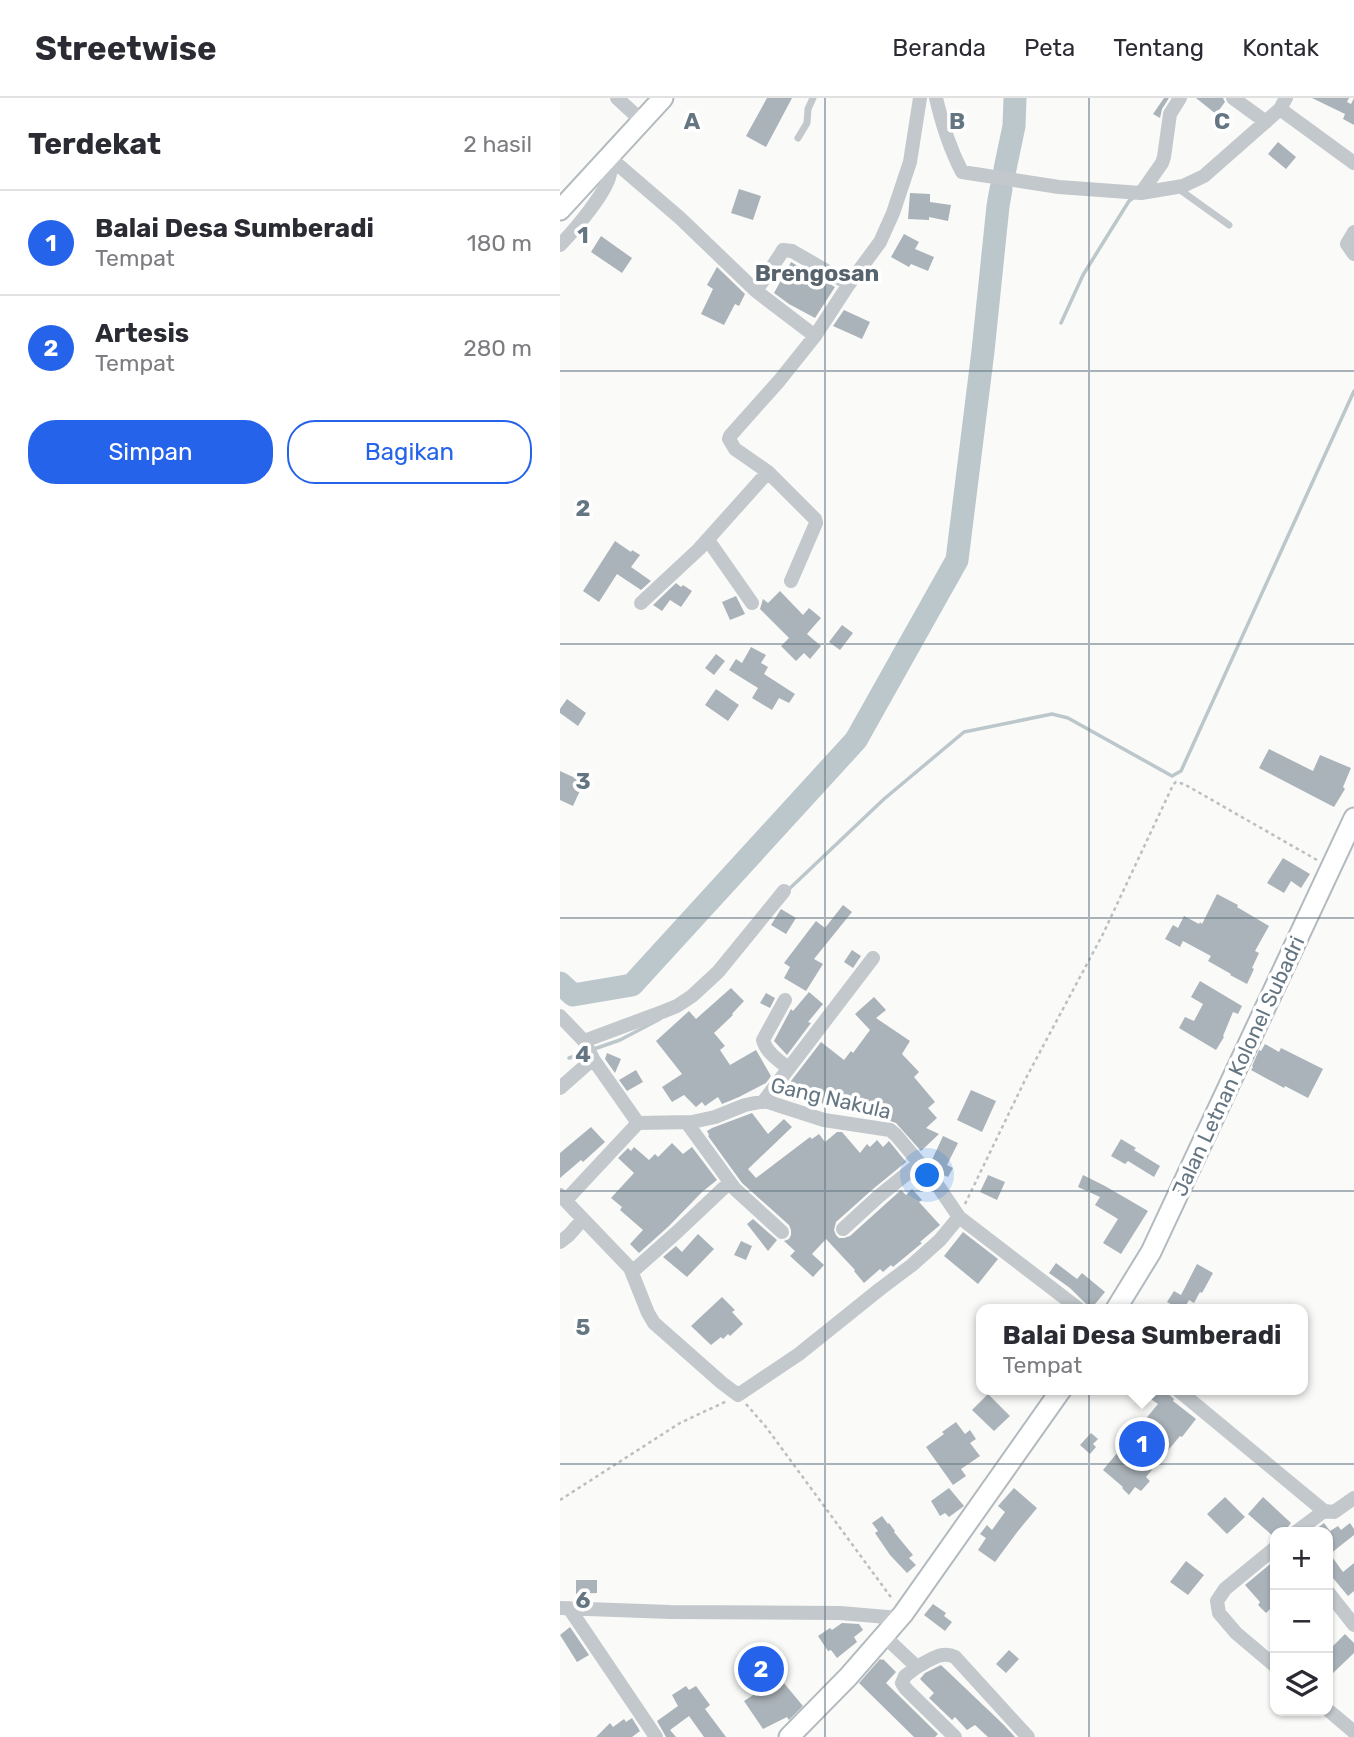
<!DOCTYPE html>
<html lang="id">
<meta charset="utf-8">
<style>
body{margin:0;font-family:Rubik,sans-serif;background:#f7f7f7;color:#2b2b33}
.controls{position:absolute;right:21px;bottom:21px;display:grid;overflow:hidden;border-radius:14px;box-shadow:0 2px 5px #0004}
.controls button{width:63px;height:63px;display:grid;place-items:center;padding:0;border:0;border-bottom:2px solid #e1e1e2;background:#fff;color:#2b2b33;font:35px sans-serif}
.you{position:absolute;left:368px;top:1078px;width:24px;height:24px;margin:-18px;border:5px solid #fff;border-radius:50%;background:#1a73e8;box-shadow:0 0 0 10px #1a73e833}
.badge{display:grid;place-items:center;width:46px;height:46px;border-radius:50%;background:#2563eb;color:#fff;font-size:23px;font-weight:700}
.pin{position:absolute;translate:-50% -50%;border:4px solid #fff;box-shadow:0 2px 7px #0006}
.popup{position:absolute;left:416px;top:1206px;width:332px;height:91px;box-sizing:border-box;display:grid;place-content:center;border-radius:14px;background:#fff;filter:drop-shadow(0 2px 5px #0005);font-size:23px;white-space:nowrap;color:#7c7c81}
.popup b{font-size:26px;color:#2b2b33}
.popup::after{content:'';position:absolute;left:50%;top:100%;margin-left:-14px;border:14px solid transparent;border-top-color:#fff}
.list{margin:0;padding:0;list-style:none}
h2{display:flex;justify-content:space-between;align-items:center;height:91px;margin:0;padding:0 28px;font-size:30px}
h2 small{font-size:23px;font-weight:400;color:#7c7c81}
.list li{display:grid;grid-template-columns:46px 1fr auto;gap:21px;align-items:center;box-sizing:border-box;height:105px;padding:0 28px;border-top:2px solid #e1e1e2}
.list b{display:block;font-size:26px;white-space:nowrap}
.list p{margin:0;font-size:23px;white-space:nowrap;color:#7c7c81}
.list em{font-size:23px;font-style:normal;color:#7c7c81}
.actions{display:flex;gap:14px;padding:21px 28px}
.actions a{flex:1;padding:16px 0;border:2px solid #2563eb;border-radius:28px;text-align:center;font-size:24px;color:#2563eb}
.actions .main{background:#2563eb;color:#fff}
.icon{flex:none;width:38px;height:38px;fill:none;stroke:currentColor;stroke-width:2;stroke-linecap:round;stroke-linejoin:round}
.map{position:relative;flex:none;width:794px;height:1639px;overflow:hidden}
header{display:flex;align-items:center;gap:42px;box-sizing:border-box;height:98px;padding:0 35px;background:#fff;border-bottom:2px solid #e1e1e2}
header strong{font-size:33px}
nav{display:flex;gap:38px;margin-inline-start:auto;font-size:24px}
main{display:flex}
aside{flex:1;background:#fff}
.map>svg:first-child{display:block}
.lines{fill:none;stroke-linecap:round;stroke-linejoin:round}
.stream{stroke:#bbc7cb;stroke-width:3.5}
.river{stroke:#bbc7cb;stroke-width:23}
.building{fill:#aab3b9}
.secondary-casing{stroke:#b3babf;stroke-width:23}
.path{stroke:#bbbfc2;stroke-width:2.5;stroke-dasharray:3.5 3.5;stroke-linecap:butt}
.lane{stroke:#c3c8cc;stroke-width:7}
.street{stroke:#c3c8cc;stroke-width:14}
.secondary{stroke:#fff;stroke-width:19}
.grid{fill:none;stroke:#657683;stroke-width:2;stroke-opacity:0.55}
.labels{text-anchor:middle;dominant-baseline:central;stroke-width:7;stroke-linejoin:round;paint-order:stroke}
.street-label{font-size:21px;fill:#657683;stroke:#fff}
.neighbourhood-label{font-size:23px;font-weight:bold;fill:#57646e;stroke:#fff}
.grid-label{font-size:23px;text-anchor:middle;font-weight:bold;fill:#657683;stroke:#fff;stroke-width:7;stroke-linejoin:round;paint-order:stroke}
</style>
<header>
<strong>Streetwise</strong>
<nav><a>Beranda</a><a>Peta</a><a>Tentang</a><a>Kontak</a></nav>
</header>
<main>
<aside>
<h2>Terdekat<small>2 hasil</small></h2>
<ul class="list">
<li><span class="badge">1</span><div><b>Balai Desa Sumberadi</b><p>Tempat</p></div><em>180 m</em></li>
<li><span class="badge">2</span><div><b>Artesis</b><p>Tempat</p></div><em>280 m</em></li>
</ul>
<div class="actions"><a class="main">Simpan</a><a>Bagikan</a></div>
</aside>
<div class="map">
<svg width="794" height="1639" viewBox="0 0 794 1639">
<rect width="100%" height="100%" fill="#fafaf8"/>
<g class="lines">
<!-- stream -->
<path class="stream" d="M501,225L523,177L569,103L573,100
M227,793L324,701L404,634L492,616L508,620L612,678L621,673L794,293
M34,951L60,942L100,921
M9,960L27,954"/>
<!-- river -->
<path class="river" d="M445,71L454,28L455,0
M0,885L13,897L72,887L296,642L397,462L423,253L438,108L441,91"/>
</g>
<!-- building -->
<path class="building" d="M207,0H232L206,49L186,38Z
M604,0H609L602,11L600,20L593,16Z
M636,0H663L665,4L656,16Z
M752,0H789L787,4L791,6L794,0V27L783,21L785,16Z
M718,44L736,59L726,71L708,56Z
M179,91L201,98L193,122L171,115Z
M350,95L370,96V104L391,107L388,123L369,119V122L348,121Z
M344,136L359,144L355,151L374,159L368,173L351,166L349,169L331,159Z
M41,138L72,160L62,175L31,154Z
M231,164L275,189L255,220L229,206L214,195Z
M157,169L185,196L179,208L175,206L164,227L141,216L153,191L147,187Z
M284,212L310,224L302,241L273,228Z
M55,443L71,454L72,452L80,457L71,469L91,483L81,492L57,476L39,504L23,493Z
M116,485L121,489L123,487L132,493L121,509L110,502L102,513L93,507Z
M220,493L243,517L249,510L261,520L247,536L261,548L250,561L244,555L236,563L221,548L229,540L200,511L203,501L208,505Z
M176,498L185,516L170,522L162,504Z
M282,527L293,535L280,552L269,544Z
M191,549L206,557L201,565L208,569L204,576L235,596L229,605L219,600L212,612L192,600L198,590L169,572L176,561L182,565Z
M156,556L165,563L154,577L145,570Z
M156,591L179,607L168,623L145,607Z
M7,601L26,615L18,628L0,615V611Z
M709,651L753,673L760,657L791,670L783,689L785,691L774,709L699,670Z
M0,673L24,684L13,708L0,702Z
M723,760L750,776L741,790L731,783L724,795L707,785Z
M657,796L678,807L677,809L709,828L695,853L699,855L692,870L694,871L687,886L670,877L671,876L648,863L651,858L623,843L620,849L605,841L613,827L618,830L624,818L639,826L640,824L642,826Z
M283,807L292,814L254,861L263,866L246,893L224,880L230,869L224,865L256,823L265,830Z
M221,811L236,820L226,836L211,827Z
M292,852L301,858L293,870L284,864Z
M640,883L682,908L678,916L673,914L663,938L664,939L656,952L619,930L625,919L634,923L643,906L631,899Z
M171,890L184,903L172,916L173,917L154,935L165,948L160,952L170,967L196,952L211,978L206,985L179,999L162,1006L158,999L145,1008L142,1004L136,1009L124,997L112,1004L102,989L122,976L96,943L129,913L136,921Z
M249,894L263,906L248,924L251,925L227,957L214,943L231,911L233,913Z
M206,895L215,900L210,910L200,905Z
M314,899L326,912L316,920L350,943L342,956L359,974L354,979L375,1004L368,1010L377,1020L366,1030L379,1036L361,1053L336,1025L322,1020H316L310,1014L306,1019L302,1018L288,1003L285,1008L270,998L263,1006L243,990L235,1003L221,996L261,944L284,962L291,953L293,955L310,932L295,916Z
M705,946L719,954L721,950L763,971L748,1000L725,988L724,990L691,972L693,969L692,968L699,952L701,953Z
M47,955L61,961L55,975L45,961Z
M76,972L83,984L67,993L59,982Z
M411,992L436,1003L422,1034L397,1022Z
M192,1015L208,1036L224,1021L232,1029L188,1071L196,1080L250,1039L252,1041L259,1036L265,1044L277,1034H282L300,1055L307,1046L310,1049L317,1042L323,1049L329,1043L346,1064L313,1091L276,1124L274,1132L276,1137L279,1140H284L290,1138L341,1092L346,1097L352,1091L362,1102L359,1104L380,1127L360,1144L362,1145L333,1169L331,1167L323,1174L320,1171L304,1185L294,1173L295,1172L266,1141L252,1156L264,1167L253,1179L230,1158L235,1153L224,1143L229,1141L231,1137V1132L229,1127L182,1085L148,1038L149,1037L147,1033L152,1030Z
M31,1029L45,1044L23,1064L21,1062L0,1080V1055Z
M383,1038L398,1045L387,1067L393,1070L388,1079L381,1076L371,1064Z
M561,1041L576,1050L574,1052L600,1068L594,1079L568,1063L565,1066L551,1058Z
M112,1045L123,1056L132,1049L157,1082L142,1094L109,1128L79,1155L70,1146L83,1132L60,1112L62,1109L51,1100L74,1075L58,1060L68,1050L71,1053L74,1049L89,1062L95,1056L98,1059Z
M428,1077L445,1084L437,1102L420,1094Z
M523,1077L545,1088L588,1113L561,1156L543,1145L558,1121L535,1107L540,1099L518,1089Z
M193,1121L217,1142L208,1153L187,1126Z
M403,1134L438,1161L418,1186L384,1158Z
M138,1136L154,1151L127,1179L103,1159L116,1148L122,1154Z
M181,1143L192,1148L186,1162L174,1157Z
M496,1165L517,1181L522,1175L545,1194L531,1211L510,1190L489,1175Z
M637,1166L653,1175L642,1195L640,1194L634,1205L629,1202L624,1211H619L607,1204L614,1193L621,1197Z
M162,1199L175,1212L172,1214L183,1226L170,1238L168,1236L163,1241L161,1239L151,1247L131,1228Z
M593,1292H604L614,1301L613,1303L636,1321L622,1339L620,1338L586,1379L590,1383L581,1393L575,1389L569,1397L562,1390L563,1389L543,1372L598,1306L588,1299Z
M428,1296L450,1318L434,1333L412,1312Z
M396,1324L405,1336L410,1332L416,1341L410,1345L420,1358L401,1371L406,1378L393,1387L366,1349L384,1336L382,1334Z
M531,1335L538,1341L533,1346L536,1349L530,1356L520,1347Z
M389,1390L404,1408L389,1419L385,1415L380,1418L371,1403Z
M454,1390L477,1410L458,1433L435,1464L418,1452L426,1440L420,1436L427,1427L432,1432L445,1414L438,1408Z
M665,1399L685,1419L667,1436L647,1416Z
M703,1399L731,1425L724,1434H715V1441H711L714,1439L688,1416Z
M322,1418L328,1426L329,1425L335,1433L334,1434L353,1457L349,1460L356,1467L347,1475L330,1457L315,1435L318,1433L312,1425Z
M764,1425L770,1433L778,1428L781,1432L790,1425L794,1431V1437L770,1456L783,1474L794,1465V1493L788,1498L768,1474V1435L769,1434H752Z
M715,1462V1506L706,1515L698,1507L700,1504L685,1487Z
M626,1463L644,1477L628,1497L610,1484Z
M16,1482H37V1495L16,1496Z
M373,1506L386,1515L384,1518L392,1524L385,1533L364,1517Z
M282,1525L299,1526L303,1532L294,1539L297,1544L277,1560L271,1552L268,1553L258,1538L270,1530L272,1532Z
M10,1529L29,1557L17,1564L0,1537Z
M785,1536L794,1545V1555L773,1575L768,1569V1553Z
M196,1551L222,1585L223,1584L243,1608L229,1622L227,1619L203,1631L184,1603L204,1590L183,1560Z
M449,1552L459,1561L446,1575L436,1566Z
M320,1561L322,1562L323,1561L336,1574L326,1585L378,1636L375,1639H354L299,1585Z
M381,1567L444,1627L455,1639H428L415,1627L407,1632L395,1619L392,1622L369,1600L374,1595L360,1581L365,1575Z
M126,1588L129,1592L136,1588L150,1607L145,1611L166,1639H144L129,1618L110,1632L116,1639H106L97,1623L118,1608L112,1597Z
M72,1620L80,1633L72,1639H36L50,1625L53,1629L64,1621L66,1624Z"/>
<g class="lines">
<!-- secondary casing -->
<g class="secondary-casing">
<path id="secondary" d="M0,112L103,0
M556,1211L591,1154L794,720
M229,1639L288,1579L343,1516L501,1292"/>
</g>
<!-- path -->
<path class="path" d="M405,1106L466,980L543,836L613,687L616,684L624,686L757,762
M186,1306L206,1329L333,1502
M0,1402L120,1325L167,1303"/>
<!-- lane -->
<path class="lane" d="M238,40L247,25L248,11L253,0
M616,89L669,127"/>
<!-- street -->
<path class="street" d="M57,0L82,23
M376,0C382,26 390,51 402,74L499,89L581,95L623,88L644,78L720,11L726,0
M673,0L706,24
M720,11L794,65
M49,59L120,120L196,193L255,238
M581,95L602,65L604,59L610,16L620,0
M794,134L787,146L794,156
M0,147C11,136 52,89 50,73C50,72 46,65 45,63
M196,193L220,157L223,152L232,153L289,186
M148,442L192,505
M231,483L256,425L255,421L208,374L175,351L169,341L170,338L219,283L255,238L289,186L320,144L333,115L350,64L360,0
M81,505L139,451L208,374
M225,902L203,942C206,954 218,962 228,970
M0,918L24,943L33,961L78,1025L132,1024L155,1019L185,1007L205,1003L264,1022L330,1032L336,1037L376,1085L399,1119L519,1211
M24,943L102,914L117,908L132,898L158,874L224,793
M0,990L33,961
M203,1004L313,860
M127,1025L175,1091L222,1134
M0,1097L70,1170L88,1215L94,1225L162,1285L178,1297L239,1256L320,1191L352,1167L380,1142L399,1119
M6,1102L78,1025
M283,1131L319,1098L360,1065
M0,1144L9,1137L23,1121
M72,1174L117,1134L170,1084
M618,1292L764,1413L774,1414L794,1400
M736,1434L764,1413
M715,1450L665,1491L657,1503L659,1515L676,1535L715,1568
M768,1494L794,1527
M0,1510L110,1514L280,1515L339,1520
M9,1510L96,1639
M324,1538L357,1569C370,1562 382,1552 395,1559L468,1639
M357,1569L345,1578L342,1585L346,1591L395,1639
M768,1612L794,1634"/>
<!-- secondary -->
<use href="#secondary" class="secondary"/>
</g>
<!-- grid -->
<path class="grid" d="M265,0V1639M529,0V1639M0,273H794M0,546H794M0,820H794M0,1093H794M0,1366H794"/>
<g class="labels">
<!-- street labels -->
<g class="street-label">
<text transform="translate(678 968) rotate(-65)">Jalan Letnan Kolonel Subadri</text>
<text transform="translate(271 1000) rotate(13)">Gang Nakula</text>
</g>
<!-- neighbourhood labels -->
<g class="neighbourhood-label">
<text x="257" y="175">Brengosan</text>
</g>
</g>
<g class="grid-label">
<text x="132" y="31">A</text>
<text x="397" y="31">B</text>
<text x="662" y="31">C</text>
<text x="23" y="145">1</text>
<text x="23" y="418">2</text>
<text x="23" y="691">3</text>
<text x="23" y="964">4</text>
<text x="23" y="1237">5</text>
<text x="23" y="1510">6</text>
</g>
</svg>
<div class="controls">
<button>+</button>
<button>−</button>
<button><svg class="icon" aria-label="layers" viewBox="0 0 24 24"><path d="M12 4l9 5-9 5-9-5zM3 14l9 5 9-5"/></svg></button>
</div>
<div class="you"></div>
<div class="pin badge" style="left:582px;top:1346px">1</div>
<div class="popup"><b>Balai Desa Sumberadi</b>Tempat</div>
<div class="pin badge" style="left:201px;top:1571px">2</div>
</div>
</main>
